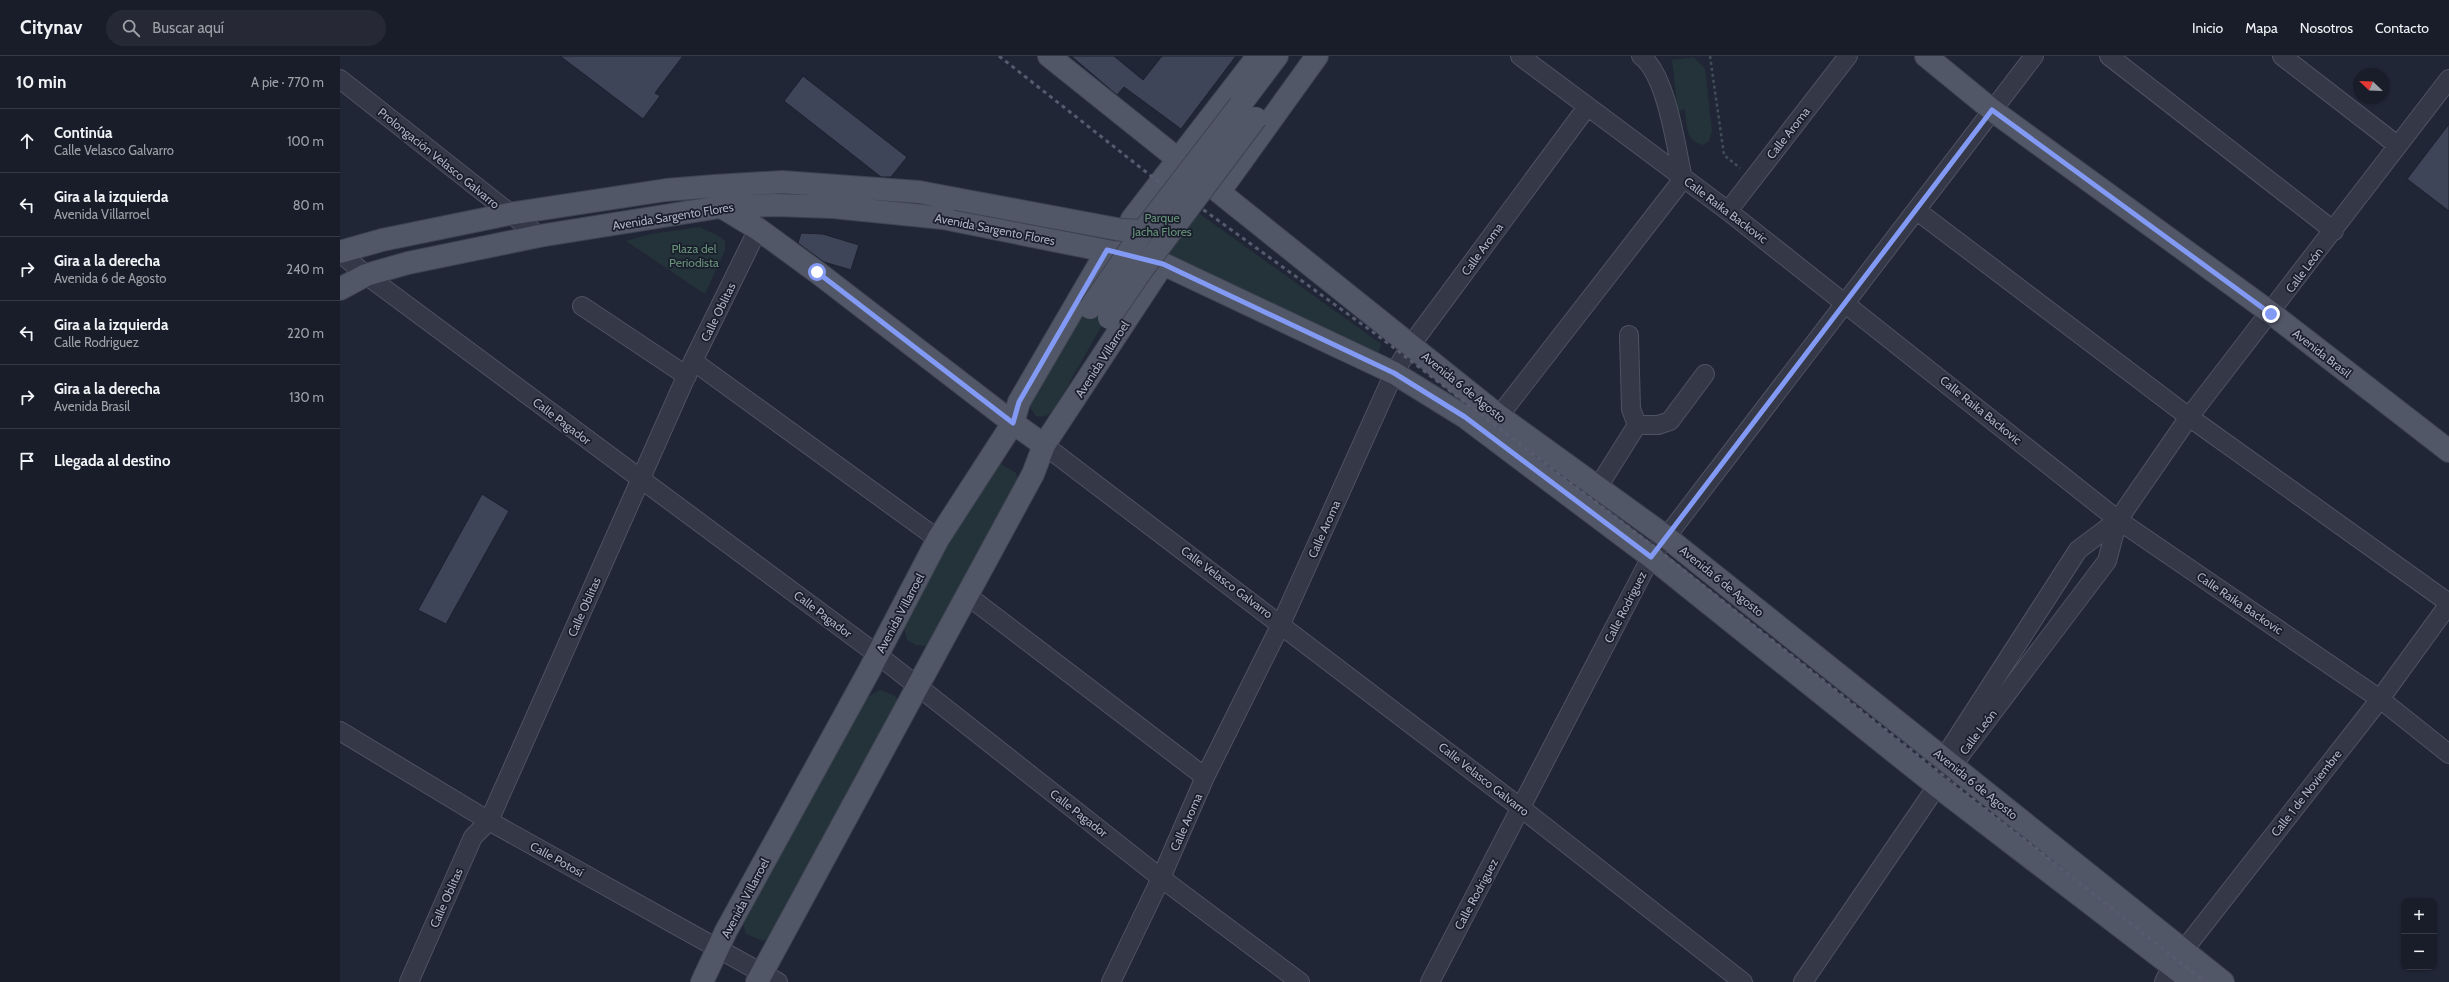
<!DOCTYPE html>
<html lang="es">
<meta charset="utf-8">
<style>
body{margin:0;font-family:Cabin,sans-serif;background:#262935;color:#f1f3f6}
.controls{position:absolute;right:12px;bottom:12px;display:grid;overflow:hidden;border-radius:8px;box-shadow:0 1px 3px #0004}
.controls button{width:36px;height:36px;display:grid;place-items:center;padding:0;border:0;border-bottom:1px solid #373a46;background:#191c29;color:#f1f3f6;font:20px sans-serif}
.compass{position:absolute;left:2013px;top:12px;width:36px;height:36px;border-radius:50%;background:#191c29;box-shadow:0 1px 3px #0004;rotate:293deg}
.stop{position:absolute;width:12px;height:12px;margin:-9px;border:3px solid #839af4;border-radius:50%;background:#fff}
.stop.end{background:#839af4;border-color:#fff;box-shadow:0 1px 4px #0008}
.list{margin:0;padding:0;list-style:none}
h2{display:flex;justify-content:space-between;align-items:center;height:52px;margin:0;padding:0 16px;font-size:17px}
h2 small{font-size:13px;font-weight:400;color:#9fa1a8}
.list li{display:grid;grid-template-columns:26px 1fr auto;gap:12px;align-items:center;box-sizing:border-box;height:64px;padding:0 16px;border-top:1px solid #373a46}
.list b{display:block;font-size:15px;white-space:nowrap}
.list p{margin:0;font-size:13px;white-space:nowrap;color:#9fa1a8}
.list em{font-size:13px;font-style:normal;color:#9fa1a8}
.icon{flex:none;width:22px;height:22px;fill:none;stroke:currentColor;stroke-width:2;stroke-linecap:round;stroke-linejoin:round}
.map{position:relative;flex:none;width:2109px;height:926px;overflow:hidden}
header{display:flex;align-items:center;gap:24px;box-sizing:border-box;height:56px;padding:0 20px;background:#191c29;border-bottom:1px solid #373a46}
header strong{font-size:19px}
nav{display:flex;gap:22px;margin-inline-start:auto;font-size:14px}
.search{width:280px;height:36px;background:#262935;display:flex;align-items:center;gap:10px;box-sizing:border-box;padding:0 14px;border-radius:22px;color:#9fa1a8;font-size:15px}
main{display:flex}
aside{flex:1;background:#191c29}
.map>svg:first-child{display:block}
.green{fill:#243339}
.building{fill:#3f4558;stroke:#1c202e}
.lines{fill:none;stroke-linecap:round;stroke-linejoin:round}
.minor-casing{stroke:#4e5362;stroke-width:20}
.major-casing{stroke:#3d4251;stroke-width:24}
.path{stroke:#404f55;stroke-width:2.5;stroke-dasharray:3 3;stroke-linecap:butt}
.minor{stroke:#343847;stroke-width:18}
.major{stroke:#525767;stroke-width:22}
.rail{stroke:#565b6e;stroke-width:3;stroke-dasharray:4 4;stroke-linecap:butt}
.major-bridge-casing{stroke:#3d4251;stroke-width:24;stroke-linecap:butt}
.major-bridge{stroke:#525767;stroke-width:22}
.route{stroke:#839af4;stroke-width:5}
.labels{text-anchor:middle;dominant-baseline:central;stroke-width:3.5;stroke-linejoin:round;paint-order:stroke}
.street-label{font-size:12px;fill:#aeb3c4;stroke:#1a1e2c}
.park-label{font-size:12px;fill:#679379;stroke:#1a1e2c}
</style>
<header>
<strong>Citynav</strong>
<div class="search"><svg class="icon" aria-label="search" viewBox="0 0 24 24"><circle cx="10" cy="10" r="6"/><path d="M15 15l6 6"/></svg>Buscar aquí</div>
<nav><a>Inicio</a><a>Mapa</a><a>Nosotros</a><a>Contacto</a></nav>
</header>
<main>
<aside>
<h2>10 min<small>A pie · 770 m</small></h2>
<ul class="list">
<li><svg class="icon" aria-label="ahead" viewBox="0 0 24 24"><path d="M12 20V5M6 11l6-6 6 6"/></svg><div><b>Continúa</b><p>Calle Velasco Galvarro</p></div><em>100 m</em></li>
<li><svg class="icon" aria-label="left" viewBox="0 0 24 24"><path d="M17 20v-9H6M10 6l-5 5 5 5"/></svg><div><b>Gira a la izquierda</b><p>Avenida Villarroel</p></div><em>80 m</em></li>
<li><svg class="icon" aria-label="right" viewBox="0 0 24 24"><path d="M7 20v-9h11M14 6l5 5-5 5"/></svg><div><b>Gira a la derecha</b><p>Avenida 6 de Agosto</p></div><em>240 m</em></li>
<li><svg class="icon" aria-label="left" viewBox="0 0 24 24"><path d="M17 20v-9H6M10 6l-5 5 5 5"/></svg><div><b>Gira a la izquierda</b><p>Calle Rodriguez</p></div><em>220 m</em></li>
<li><svg class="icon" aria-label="right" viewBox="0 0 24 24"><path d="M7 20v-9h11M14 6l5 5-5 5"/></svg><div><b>Gira a la derecha</b><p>Avenida Brasil</p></div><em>130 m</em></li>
<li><svg class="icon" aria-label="arrive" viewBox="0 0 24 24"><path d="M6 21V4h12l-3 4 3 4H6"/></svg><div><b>Llegada al destino</b></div></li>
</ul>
</aside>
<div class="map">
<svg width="2109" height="926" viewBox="0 0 2109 926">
<rect width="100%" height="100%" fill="#212637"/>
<!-- green -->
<path class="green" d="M1354,1L1365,13L1372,75L1369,85L1363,89C1345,84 1347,69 1345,53L1338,55L1332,4Z
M818,132L846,148L1041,288L1037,301L801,188Z
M359,171L377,179L385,185V194L365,238L286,185L311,178Z
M767,211L790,220L715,352C709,359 705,362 696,360L688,349Z
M659,407L676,417L680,428L597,583L587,590L576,589L567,584L563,569L601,498Z
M540,634L556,640L558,647L431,880L424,885L406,878L403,868L408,853L526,642Z"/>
<!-- building -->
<path class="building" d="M220,0H343L315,37L320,40L303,63Z
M731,0H774L803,24L822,0H896L841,73L784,31L777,39Z
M463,20L567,101L551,121H541L444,45Z
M2109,68V155L2067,123Z
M461,177L483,178L519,189L511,214L484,206L458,187Z
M142,438L169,455L106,568L78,554Z"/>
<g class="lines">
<!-- minor casing -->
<g class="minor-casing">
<path id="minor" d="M1180,0L1388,155L1778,464L2040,643L2109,698
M1301,0C1327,19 1336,92 1343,123
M1769,0L1994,175
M1942,0L2057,89
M0,23L199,180
M1576,154L1849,361L2109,547
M1388,155L1508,0
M0,197L26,219L538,599L821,822L960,926
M242,250L347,320
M353,305L598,483
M1159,360L1343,123
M1297,369H1318L1330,365L1365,318
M704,389L1181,752L1403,926
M1258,431L1297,369L1291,353L1289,279
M628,540L865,721
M0,675L149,765L438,926
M1604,702L1738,494L1778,464L1849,361L2109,23
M69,926L133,781L149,765L353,305L418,173
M771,926L821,822L865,721L941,568L1054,317L1071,289L1247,51
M1090,926L1311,501L1694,0
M1463,926L1597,730L1767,505L1778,464
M1824,926L1832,909L2040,643L2109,548"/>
</g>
<!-- major casing -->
<g class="major-casing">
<path id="major" d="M709,0L1159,360L1325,480L1883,926
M1586,0L1652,54L1931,257L2109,395
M900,49L937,0
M880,135L977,0
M380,150L418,173L477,216L673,367L704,389
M786,192L787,176L792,163L918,0
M0,196L42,184L169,158L326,134L375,130L442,126L579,136L616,143
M0,233L26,219L68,207L199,180L380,151L435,149L493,151L603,162L767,195L823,208L1054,317L1125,361L1311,501L1597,730L1853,926
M362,926L386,875L529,615L598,483L673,367L679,346L767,195
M417,926L693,418L704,389L823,208"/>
</g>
<!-- path -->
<path class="path" d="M1370,0L1384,99L1400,112"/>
<!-- minor -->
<use href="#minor" class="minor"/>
<!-- major -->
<use href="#major" class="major"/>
<!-- rail -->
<path class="rail" d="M659,0L820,127L861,152L1041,282L1317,493L1865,926"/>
<!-- major-bridge casing -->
<g class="major-bridge-casing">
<path id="major-bridge" d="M616,143L782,174L803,175
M750,252L803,175L900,49
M769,262L802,214L916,62"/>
</g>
<!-- major-bridge -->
<use href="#major-bridge" class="major-bridge"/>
</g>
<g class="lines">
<!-- route -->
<path class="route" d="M477,216L673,367L679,346L767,194L823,208L1054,317L1125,361L1311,501L1652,54L1931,258"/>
</g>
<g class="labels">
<!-- street labels -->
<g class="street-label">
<text transform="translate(1448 77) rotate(-52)">Calle Aroma</text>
<text transform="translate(99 102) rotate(39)">Prolongación Velasco Galvarro</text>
<text transform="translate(1386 154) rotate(37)">Calle Raika Backovic</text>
<text transform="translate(333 160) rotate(-9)">Avenida Sargento Flores</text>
<text transform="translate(655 173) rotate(11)">Avenida Sargento Flores</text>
<text transform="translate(1142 193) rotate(-54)">Calle Aroma</text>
<text transform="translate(1964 214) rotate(-53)">Calle León</text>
<text transform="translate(378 256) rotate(-64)">Calle Oblitas</text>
<text transform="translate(1982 297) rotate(38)">Avenida Brasil</text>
<text transform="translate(762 303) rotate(-57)">Avenida Villarroel</text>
<text transform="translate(1124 331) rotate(39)">Avenida 6 de Agosto</text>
<text transform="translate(1641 354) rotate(39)">Calle Raika Backovic</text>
<text transform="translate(222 365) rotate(37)">Calle Pagador</text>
<text transform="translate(984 473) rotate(-66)">Calle Aroma</text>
<text transform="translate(1382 525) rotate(39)">Avenida 6 de Agosto</text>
<text transform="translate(887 526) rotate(37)">Calle Velasco Galvarro</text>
<text transform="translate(1900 547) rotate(34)">Calle Raika Backovic</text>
<text transform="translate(244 551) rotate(-66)">Calle Oblitas</text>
<text transform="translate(1285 551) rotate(-63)">Calle Rodriguez</text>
<text transform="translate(560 557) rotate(-62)">Avenida Villarroel</text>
<text transform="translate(483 558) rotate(37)">Calle Pagador</text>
<text transform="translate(1638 676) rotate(-53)">Calle León</text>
<text transform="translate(1144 723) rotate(38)">Calle Velasco Galvarro</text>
<text transform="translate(1636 728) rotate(39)">Avenida 6 de Agosto</text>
<text transform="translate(1966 737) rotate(-52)">Calle 1 de Noviembre</text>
<text transform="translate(739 757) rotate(38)">Calle Pagador</text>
<text transform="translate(846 766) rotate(-66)">Calle Aroma</text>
<text transform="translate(217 803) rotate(29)">Calle Potosí</text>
<text transform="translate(1136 838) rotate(-62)">Calle Rodriguez</text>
<text transform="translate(106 842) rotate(-66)">Calle Oblitas</text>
<text transform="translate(405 842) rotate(-62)">Avenida Villarroel</text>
</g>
<!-- park labels -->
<g class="park-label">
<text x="822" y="161">Parque<tspan x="822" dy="14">Jacha Flores</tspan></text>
<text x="354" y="192">Plaza del<tspan x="354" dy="14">Periodista</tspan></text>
</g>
</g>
</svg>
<div class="controls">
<button>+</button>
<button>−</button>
</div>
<svg class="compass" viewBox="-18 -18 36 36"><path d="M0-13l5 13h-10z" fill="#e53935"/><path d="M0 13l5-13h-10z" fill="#9fa1a8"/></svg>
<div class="stop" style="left:477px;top:216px"></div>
<div class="stop end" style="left:1931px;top:258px"></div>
</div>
</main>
